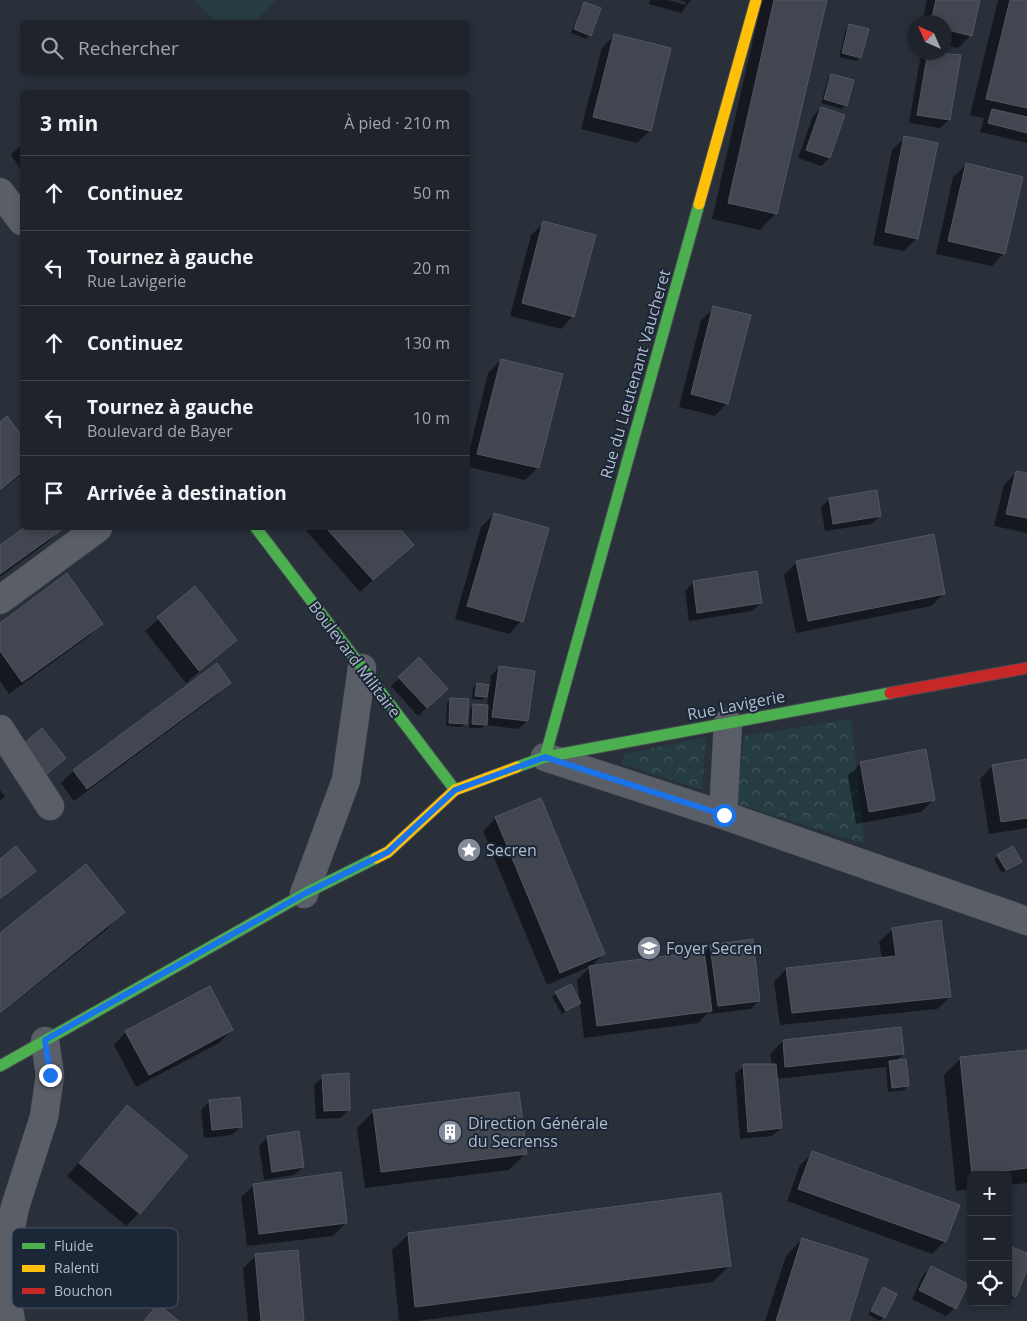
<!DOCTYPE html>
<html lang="fr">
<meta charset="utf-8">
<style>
body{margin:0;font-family:"Open Sans",sans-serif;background:#2c3038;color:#f1f3f6}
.controls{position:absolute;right:15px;bottom:15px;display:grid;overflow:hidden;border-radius:8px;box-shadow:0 2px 8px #0003}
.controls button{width:45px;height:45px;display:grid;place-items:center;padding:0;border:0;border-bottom:1px solid #3c4148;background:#1f242c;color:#f1f3f6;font:25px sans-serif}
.compass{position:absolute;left:907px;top:15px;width:45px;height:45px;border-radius:50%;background:#1f242c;box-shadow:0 2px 8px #0003;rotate:315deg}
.stop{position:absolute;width:15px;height:15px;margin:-11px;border:4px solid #1a73e8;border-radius:50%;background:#fff}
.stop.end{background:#1a73e8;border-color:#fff;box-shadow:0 1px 5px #0008}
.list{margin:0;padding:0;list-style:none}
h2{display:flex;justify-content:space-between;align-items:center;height:65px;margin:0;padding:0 20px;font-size:21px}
h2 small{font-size:16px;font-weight:400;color:#a1a4a9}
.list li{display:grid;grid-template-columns:32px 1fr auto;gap:15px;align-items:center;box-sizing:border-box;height:75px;padding:0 20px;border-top:1px solid #3c4148}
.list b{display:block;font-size:19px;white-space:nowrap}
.list p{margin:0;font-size:16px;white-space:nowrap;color:#a1a4a9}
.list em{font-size:16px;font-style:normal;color:#a1a4a9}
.icon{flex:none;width:28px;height:28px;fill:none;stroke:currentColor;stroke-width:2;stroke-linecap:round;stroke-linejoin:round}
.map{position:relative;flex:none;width:1027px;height:1321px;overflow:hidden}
.search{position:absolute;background:#1f242c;box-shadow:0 2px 8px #0003;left:20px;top:20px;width:450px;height:55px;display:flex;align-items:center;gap:12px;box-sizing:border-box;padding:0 18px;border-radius:8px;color:#a1a4a9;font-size:19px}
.panel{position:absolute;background:#1f242c;box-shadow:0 2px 8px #0003;left:20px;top:90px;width:450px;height:440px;border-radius:8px}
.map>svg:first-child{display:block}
.park{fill:url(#park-crowns)}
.garden{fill:#253c41}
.shadow{fill:#0007}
.building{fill:#414650;stroke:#515861}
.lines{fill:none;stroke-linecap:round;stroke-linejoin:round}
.street-casing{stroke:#474c54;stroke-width:29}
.fast-casing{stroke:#474c54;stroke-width:13}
.slow-casing{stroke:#474c54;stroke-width:13}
.jam-casing{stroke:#474c54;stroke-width:13}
.street{stroke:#5a5f67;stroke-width:28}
.fast{stroke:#4caf50;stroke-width:11}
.slow{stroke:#ffc107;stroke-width:11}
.jam{stroke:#c62828;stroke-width:11}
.route{stroke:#1a73e8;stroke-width:6}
.labels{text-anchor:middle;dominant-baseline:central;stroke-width:4;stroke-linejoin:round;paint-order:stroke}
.street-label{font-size:16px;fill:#b3bccb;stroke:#1b2636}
.poi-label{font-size:16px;fill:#b3bccb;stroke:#1b2636;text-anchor:start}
.key{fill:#1b2636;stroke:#495363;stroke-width:1}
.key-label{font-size:14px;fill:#b3bccb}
</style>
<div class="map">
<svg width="1027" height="1321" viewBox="0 0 1027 1321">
<defs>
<pattern id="park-crowns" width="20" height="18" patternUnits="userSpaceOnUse" patternTransform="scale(1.25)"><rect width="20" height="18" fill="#253c41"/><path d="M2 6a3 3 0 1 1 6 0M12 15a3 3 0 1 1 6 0" fill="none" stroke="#42565b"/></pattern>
</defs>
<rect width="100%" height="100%" fill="#29303a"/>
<!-- park -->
<path class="park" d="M851,719L865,844L737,804L744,736Z
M706,737L702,790L622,764L624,754Z"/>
<!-- garden -->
<path class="garden" d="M193,0H276L255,22H216Z"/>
<!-- shadow -->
<path class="shadow" d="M650,0H668L686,5V2L678,0H691L681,13L649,4Z
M762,0H826L776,213L760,230L712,219Z
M927,0H979L971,35L958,48L944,45V22H922Z
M998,0H1027V143L980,132L984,118L970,115Z
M585,3L590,35L586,39L571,33L581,7Z
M850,25L860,57L856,61L839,57L846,29Z
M614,36L650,130L637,143L581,129L602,48Z
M927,52L960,56L949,120L940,128L909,123L920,59Z
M832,75L846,105L842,109L821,103L828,79Z
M821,108L829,158L821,166L798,158L813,116Z
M905,138L917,238L904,251L873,245L892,150Z
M22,144V171L11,155Z
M966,165L1004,253L992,266L936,254L953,177Z
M544,223L573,316L561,329L510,316L531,235Z
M714,308L727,403L715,416L679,407L701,320Z
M501,360L538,468L525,480L468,467V456L488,373Z
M7,418L22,438V474L0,491V423Z
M1017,472L1027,474V533L994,526L1004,485Z
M830,499L880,515L872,524L825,531L821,507Z
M494,514L521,621L509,634L455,619L481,527Z
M26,528H62L49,541L0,577V546Z
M304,528H397L412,544L360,592Z
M797,562L944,594L931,606L796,633L784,575Z
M693,582L761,603L752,611L689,621L685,591Z
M195,588L236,640L186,683L145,631Z
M102,623L89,636L9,694L0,681V624Z
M419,659L438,697L418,716L391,686Z
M217,665L229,683L217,695L74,801L61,783L73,771Z
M499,667L527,721L518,729L485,725L482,728H469L470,709L474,705L487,706L488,694L482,700L472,699L473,688L477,684L490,686L491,676Z
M451,699L466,723L462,727L446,726L447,703Z
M1027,760V828L989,834L980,779L992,766Z
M861,763L934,799L921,812L856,824L848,775Z
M0,790L5,796L0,801Z
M496,818L604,953L590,968L704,953L711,946L759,1000L751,1009L710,1014V1011L698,1023L584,1038L577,980L591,966L547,985L483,831Z
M998,856L1020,862L1002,873L994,859Z
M0,861L34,871L0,900Z
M123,912L107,929L0,1014V935Z
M940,922L950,997L937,1009L780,1025L774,982L786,969L882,959L879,942L892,930Z
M556,993L579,1003L562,1014L552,997Z
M232,1030L219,1043L136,1087L114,1045L126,1032Z
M783,1041L903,1054L895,1062L908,1086L904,1090L888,1092L886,1067L776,1079L781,1128L772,1136L740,1139L735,1074L744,1066H772L770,1054Z
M1027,1051V1183L1008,1185V1175H971V1189L956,1191L944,1075L960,1059Z
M323,1077L349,1109L341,1118L316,1119L314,1085Z
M210,1101L240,1127L232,1135L204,1138L201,1110Z
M127,1107L139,1213L126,1226L67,1176Z
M374,1111L526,1153L509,1170L365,1188L357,1128Z
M268,1137L303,1167L294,1175L264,1180L259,1146Z
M813,1153L945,1241L932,1254L787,1201L800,1165Z
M254,1185L346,1223L333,1236L247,1246L241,1197Z
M409,1234L730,1265L713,1282L417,1321H399L392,1250Z
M802,1239L847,1321H765L786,1256Z
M1010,1247L1027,1254V1266L1015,1296L1007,1304L1001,1302H1008Z
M256,1256L303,1321H248L243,1268Z
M932,1267L955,1308L946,1316L912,1299L923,1275Z
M883,1288L884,1317L880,1321L868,1315Z"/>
<!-- building -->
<path class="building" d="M774,0H827L777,214L728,203Z
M936,0H980L972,36L944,29V22H931Z
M1010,0H1027V108L986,99Z
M584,2L601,8L591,36L574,29Z
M849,24L869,29L861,58L842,53Z
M614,34L671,48L651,131L593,117Z
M928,52L961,55L950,120L917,115Z
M831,74L854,80L847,106L824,99Z
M821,107L845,115L830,158L806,150Z
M992,109L1027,117V133L988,123Z
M904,136L938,143L918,239L885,232Z
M966,163L1023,177L1005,254L948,241Z
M543,221L596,235L574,317L522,303Z
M713,306L751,315L728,404L691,394Z
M501,359L563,374L539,468L477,454Z
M7,416L22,436V472L0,490V422Z
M1016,471L1027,473V518L1006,514Z
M877,490L881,516L833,524L829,498Z
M494,513L549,528L523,622L467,606Z
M24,528H64L0,574V545Z
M326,528H399L414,545L373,580Z
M934,534L945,594L808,621L796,561Z
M757,571L762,603L697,613L693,581Z
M67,573L103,624L22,682L0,651V623Z
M195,586L237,640L199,671L157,617Z
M419,657L448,689L427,708L398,677Z
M217,663L231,683L87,789L73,770Z
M499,666L535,671L528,721L492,717Z
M477,683L489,685L487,697L475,696Z
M450,698L469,699L467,724L449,723Z
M473,704L488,705L487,725L472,724Z
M42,728L66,758L47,774L23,744Z
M926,749L935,800L869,812L860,762Z
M1027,759V818L1001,822L992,765Z
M541,798L605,954L560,973L495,817Z
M16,846L36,871L0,899V859Z
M1013,846L1022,862L1006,870L997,855Z
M86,864L125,912L0,1013V933Z
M941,920L951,997L792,1013L786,968L896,956L892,928Z
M753,939L760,1001L718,1006L710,945Z
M704,951L712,1011L597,1026L589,966Z
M571,984L581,1003L566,1011L555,992Z
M210,986L233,1030L149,1075L125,1031Z
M901,1027L904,1054L785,1067L783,1040Z
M1027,1050V1168L972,1175L960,1057Z
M906,1059L909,1086L892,1088L889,1061Z
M743,1064H776L782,1128L748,1132Z
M349,1073L350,1110L324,1111L322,1075Z
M519,1092L527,1154L381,1172L373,1110Z
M240,1097L242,1127L212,1130L209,1100Z
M127,1105L188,1156L140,1214L79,1163Z
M299,1131L304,1167L272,1172L267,1136Z
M812,1151L960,1205L946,1242L798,1189Z
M341,1172L347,1223L259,1234L253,1184Z
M721,1193L731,1266L415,1307L408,1233Z
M802,1238L868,1259L849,1321H776Z
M1009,1246L1027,1253V1270L1016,1297L1008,1294Z
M298,1250L304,1321H261L255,1254Z
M931,1266L968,1284L956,1309L919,1290Z
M883,1287L897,1294L885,1318L871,1311Z
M158,1304L179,1321H144Z"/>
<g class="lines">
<!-- street casing -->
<g class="street-casing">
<path id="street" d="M0,192L22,221
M0,600L98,528
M0,729L50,806
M545,757L723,815L1027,921
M723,815L728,723
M304,894L346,780L362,668
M11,1321L2,1274L15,1207L44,1117L50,1075L45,1041"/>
</g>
<!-- fast casing -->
<g class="fast-casing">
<path id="fast" d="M256,528L455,790
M545,757L699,204
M517,767L545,757L890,693
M0,1066L304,894L376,858"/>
</g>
<!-- slow casing -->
<g class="slow-casing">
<path id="slow" d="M699,204L756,0
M376,858L388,852L455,790L517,767"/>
</g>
<!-- jam casing -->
<g class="jam-casing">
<path id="jam" d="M890,693L1027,668"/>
</g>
<!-- street -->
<use href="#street" class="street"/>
<!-- fast -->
<use href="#fast" class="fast"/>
<!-- slow -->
<use href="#slow" class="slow"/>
<!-- jam -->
<use href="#jam" class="jam"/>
</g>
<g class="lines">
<!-- route -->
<path class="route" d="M50,1075L45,1040L304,894L388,852L455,790L545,757L724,815"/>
</g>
<!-- icons -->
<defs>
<g id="sight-disc" transform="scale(1.25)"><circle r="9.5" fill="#838b98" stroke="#1b2636"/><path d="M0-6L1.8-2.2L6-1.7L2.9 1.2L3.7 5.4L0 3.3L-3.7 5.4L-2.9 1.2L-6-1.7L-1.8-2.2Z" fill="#fff"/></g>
<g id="school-disc" transform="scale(1.25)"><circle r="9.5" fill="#838b98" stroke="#1b2636"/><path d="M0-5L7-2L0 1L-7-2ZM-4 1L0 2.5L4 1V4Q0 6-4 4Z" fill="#fff"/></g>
<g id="building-disc" transform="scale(1.25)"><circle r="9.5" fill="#838b98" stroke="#1b2636"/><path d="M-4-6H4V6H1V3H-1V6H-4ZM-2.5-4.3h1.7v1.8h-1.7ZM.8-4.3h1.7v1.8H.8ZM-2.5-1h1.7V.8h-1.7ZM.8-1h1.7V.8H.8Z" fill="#fff"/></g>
</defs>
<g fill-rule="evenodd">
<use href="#sight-disc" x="469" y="850"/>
<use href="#school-disc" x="649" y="948"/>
<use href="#building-disc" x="450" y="1132"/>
</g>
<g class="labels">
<!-- street labels -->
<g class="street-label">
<text transform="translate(635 374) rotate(-74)">Rue du Lieutenant Vaucheret</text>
<text transform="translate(355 659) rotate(53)">Boulevard Militaire</text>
<text transform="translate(736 705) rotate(-11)">Rue Lavigerie</text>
</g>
<!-- poi labels -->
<g class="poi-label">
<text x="486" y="850">Secren</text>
<text x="666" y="948">Foyer Secren</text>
<text x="468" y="1123">Direction Générale<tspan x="468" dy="18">du Secrenss</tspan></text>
</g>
</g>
<!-- legend -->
<rect x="12" y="1228" width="166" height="80" rx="8" class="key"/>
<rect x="22" y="1243" width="23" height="6" fill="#4caf50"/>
<rect x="22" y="1265" width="23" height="7" fill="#ffc107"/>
<rect x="22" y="1288" width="23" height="6" fill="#c62828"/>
<g class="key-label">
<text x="54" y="1251">Fluide</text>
<text x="54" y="1273">Ralenti</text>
<text x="54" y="1296">Bouchon</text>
</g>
</svg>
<div class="controls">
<button>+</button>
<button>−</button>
<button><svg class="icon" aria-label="locate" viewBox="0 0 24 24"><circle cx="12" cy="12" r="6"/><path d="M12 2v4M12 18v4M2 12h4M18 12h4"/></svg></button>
</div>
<svg class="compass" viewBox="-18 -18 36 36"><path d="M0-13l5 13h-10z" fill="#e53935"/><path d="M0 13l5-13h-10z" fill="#a1a4a9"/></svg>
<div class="stop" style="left:724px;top:815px"></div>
<div class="stop end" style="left:50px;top:1075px"></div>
<div class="search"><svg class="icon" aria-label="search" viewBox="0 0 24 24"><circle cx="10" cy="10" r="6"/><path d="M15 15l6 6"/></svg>Rechercher</div>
<section class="panel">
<h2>3 min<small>À pied · 210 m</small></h2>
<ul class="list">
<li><svg class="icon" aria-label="ahead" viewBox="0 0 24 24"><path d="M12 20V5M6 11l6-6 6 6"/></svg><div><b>Continuez</b></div><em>50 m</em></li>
<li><svg class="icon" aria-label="left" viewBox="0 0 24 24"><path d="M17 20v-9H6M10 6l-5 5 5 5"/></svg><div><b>Tournez à gauche</b><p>Rue Lavigerie</p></div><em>20 m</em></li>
<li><svg class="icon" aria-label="ahead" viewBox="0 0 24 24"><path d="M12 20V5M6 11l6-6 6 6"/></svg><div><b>Continuez</b></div><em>130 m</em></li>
<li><svg class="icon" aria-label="left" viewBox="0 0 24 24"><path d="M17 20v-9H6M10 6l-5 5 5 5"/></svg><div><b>Tournez à gauche</b><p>Boulevard de Bayer</p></div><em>10 m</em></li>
<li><svg class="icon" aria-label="arrive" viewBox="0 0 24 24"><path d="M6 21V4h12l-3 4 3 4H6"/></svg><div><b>Arrivée à destination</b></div></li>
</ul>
</section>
</div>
